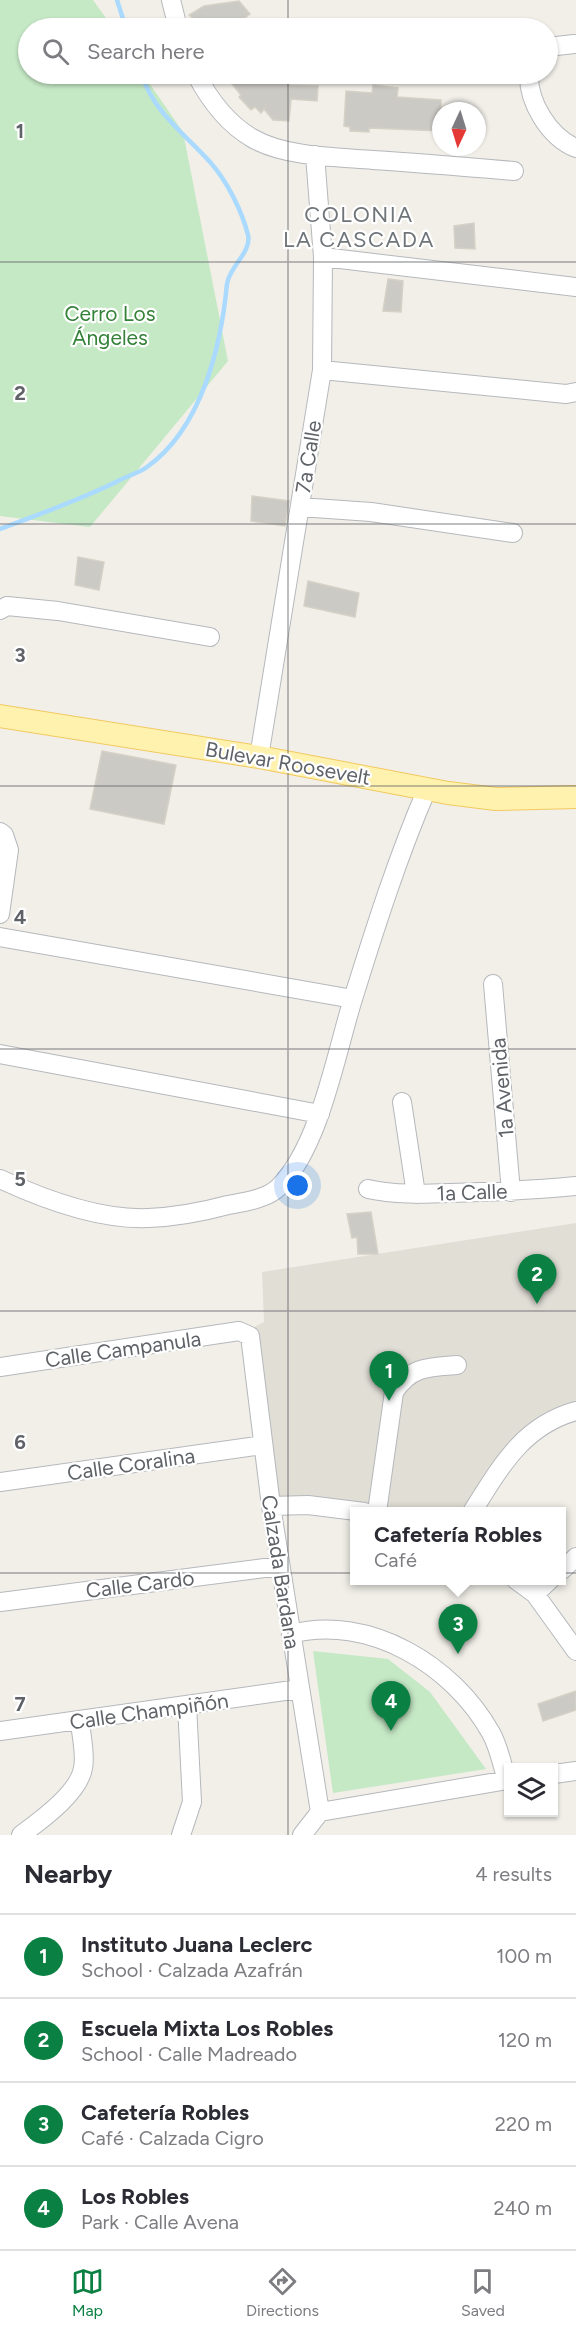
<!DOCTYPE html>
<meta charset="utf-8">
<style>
body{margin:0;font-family:Figtree,sans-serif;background:#f2f2f3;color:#2b2b33}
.controls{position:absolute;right:18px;bottom:18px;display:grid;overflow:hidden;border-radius:0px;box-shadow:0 2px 4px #0004}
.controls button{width:54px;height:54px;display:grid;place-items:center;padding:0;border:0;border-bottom:2px solid #e1e1e2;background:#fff;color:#2b2b33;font:30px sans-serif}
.compass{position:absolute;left:432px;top:102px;width:54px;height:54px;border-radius:50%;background:#fff;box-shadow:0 2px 4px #0004;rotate:184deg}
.you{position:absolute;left:298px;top:1186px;width:21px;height:21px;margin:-15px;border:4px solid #fff;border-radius:50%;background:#1a73e8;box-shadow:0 0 0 9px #1a73e833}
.badge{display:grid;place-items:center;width:39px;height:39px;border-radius:50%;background:#0b8043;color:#fff;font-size:20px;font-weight:700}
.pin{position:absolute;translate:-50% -50px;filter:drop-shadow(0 2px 3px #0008)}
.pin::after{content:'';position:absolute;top:32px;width:21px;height:18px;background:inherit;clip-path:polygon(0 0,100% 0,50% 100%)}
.popup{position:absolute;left:350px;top:1507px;width:216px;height:78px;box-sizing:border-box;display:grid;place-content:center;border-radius:0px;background:#fff;filter:drop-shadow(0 2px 4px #0005);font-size:20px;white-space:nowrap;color:#7c7c81}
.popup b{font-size:22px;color:#2b2b33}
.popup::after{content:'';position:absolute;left:50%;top:100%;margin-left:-12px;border:12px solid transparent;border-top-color:#fff}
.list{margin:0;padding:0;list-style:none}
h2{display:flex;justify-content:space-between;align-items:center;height:78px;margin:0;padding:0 24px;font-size:26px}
h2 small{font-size:20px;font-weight:400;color:#7c7c81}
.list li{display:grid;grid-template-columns:39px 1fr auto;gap:18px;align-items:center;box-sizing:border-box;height:84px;padding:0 24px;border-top:2px solid #e1e1e2}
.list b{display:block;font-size:22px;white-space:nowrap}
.list p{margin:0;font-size:20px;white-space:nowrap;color:#7c7c81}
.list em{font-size:20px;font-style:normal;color:#7c7c81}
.icon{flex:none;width:33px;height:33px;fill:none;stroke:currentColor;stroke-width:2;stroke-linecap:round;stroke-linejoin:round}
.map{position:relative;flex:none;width:576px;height:1835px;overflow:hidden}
.search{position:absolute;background:#fff;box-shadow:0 2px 4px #0004;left:18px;right:18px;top:18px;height:66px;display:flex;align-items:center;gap:15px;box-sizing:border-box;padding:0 21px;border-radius:33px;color:#7c7c81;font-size:22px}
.sheet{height:414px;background:#fff}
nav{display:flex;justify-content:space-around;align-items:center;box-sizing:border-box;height:84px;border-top:2px solid #e1e1e2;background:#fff;font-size:16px;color:#7c7c81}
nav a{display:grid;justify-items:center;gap:3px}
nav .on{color:#0b8043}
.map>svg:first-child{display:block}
.education{fill:#e1ded6}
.green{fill:#c5e8c5}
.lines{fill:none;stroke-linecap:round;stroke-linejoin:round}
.stream{stroke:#aadaff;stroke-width:4.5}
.building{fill:#cccac5;stroke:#d6d1c6;stroke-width:1.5}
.minor-casing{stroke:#b5b8bc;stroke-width:20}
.major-casing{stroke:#f2c960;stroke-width:24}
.minor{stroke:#fff;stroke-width:18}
.major{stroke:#fff2af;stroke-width:22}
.grid{fill:none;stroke:#5f6368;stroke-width:1.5;stroke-opacity:0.55}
.labels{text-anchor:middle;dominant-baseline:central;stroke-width:4.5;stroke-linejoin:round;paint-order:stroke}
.park-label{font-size:21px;fill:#348238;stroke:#fff}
.street-label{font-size:21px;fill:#5f6368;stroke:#fff}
.neighbourhood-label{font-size:22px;letter-spacing:1.5px;fill:#70757a;stroke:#fff}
.grid-label{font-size:20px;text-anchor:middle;font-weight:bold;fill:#5f6368;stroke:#fff;stroke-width:4.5;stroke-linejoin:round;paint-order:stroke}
</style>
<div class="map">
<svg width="576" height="1835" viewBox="0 0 576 1835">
<rect width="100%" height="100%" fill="#f1efe8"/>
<!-- education -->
<path class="education" d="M576,1223V1411L537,1428L470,1511L354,1512L271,1506L245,1332L264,1322L262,1272Z"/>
<!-- green -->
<path class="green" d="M0,0H93L113,28H28V74H143L183,132L228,361L90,527L0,516Z
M313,1651L388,1659L430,1692L486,1769L333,1793Z"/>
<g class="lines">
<!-- stream -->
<path class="stream" d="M117,0L126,28
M0,529C40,514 80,500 118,481C127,476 139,473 147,467C202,428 221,346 227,284C229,267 252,252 248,235C242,211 227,181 210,162C182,131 156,115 141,74"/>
</g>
<!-- building -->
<path class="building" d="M239,1L250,14L232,28H205L189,15L204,6Z
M244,74H280L290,85L318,86L317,101L291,99L289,121L273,120L264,109L261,113L255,107L251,110L239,97L241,95L232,84Z
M373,85L398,88L397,97L441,100V131L369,128V132L350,131V127L344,126L346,91L372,93Z
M474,223L475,249L455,248L454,226Z
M388,279L403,281L401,312L383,311Z
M252,496L289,501L285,526L251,521Z
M78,557L104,562L99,590L75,585Z
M308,581L359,593L355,617L304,606Z
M102,751L176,765L164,824L90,809Z
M371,1212L378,1254H358L357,1237L352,1238L347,1214Z
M576,1691V1710L543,1721L538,1704Z"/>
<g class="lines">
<!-- minor casing -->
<g class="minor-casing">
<path id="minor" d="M171,0L178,28
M548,47L574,44
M196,74C209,99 228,124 252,138C284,157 337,157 373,160C420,163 467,167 514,171
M529,74C528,102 549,137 576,148
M323,257L576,287
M322,370L566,394L576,392
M300,507L371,512L513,533
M0,610L7,606L58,611L210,637
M259,757L322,370L323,257L315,155
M0,832L4,835L9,850L0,914
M0,937L353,999
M493,984L511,1192
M0,1054L320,1114
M402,1102L416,1194
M0,1179C43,1199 100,1220 148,1218C175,1217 202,1212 228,1205C244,1202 267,1199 279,1187C320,1146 336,1053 353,999C375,928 398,856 427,789
M368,1189C395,1195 422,1194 451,1193C493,1192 534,1190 576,1186
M0,1367L239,1331L250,1336L271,1506L320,1812
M0,1482L263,1445
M271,1506L308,1505L364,1512
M377,1512L394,1392C411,1366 429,1367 457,1365
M472,1512C500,1468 522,1426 576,1411
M562,1570L576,1557
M516,1580L535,1594L576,1651
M535,1594L550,1580
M0,1602L280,1566
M291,1634C369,1614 453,1665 491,1733C499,1747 502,1765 507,1780
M0,1731L299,1689
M554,1774L576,1771
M320,1812L508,1780
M21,1835C41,1820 79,1793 83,1768C86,1754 81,1736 80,1721
M181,1835L192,1802L187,1705
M302,1835L320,1812"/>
</g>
<!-- major casing -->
<g class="major-casing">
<path id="major" d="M0,716L259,757L448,793L496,799L576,797"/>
</g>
<!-- minor -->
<use href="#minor" class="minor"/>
<!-- major -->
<use href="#major" class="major"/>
</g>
<!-- grid -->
<path class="grid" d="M288,0V28M288,74V1835M0,262H576M0,524H576M0,786H576M0,1049H576M0,1311H576M0,1573H576"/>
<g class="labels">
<!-- park labels -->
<g class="park-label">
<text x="110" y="313">Cerro Los<tspan x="110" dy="24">Ángeles</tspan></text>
</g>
<!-- street labels -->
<g class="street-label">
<text transform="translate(308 457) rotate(-81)">7a Calle</text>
<text transform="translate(288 763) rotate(10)">Bulevar Roosevelt</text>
<text transform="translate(502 1088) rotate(-95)">1a Avenida</text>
<text transform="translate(472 1192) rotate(-2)">1a Calle</text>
<text transform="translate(123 1349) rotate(-8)">Calle Campanula</text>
<text transform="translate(131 1464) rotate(-8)">Calle Coralina</text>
<text transform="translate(281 1572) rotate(81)">Calzada Bardana</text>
<text transform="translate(140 1584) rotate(-7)">Calle Cardo</text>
<text transform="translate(149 1711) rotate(-8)">Calle Champiñón</text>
</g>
<!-- neighbourhood labels -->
<g class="neighbourhood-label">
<text x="359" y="214">COLONIA<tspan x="359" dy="25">LA CASCADA</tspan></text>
</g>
</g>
<g class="grid-label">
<text x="20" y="138">1</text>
<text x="20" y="400">2</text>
<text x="20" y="662">3</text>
<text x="20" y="924">4</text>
<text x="20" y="1186">5</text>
<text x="20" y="1449">6</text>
<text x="20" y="1711">7</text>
</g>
</svg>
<div class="controls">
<button><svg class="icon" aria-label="layers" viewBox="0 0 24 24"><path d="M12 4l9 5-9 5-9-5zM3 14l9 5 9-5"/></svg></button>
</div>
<svg class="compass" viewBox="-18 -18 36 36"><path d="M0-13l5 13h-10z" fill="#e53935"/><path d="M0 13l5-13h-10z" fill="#7c7c81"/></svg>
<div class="you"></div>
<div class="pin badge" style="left:389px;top:1401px">1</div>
<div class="pin badge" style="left:537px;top:1304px">2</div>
<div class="pin badge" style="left:458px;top:1654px">3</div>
<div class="popup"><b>Cafetería Robles</b>Café</div>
<div class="pin badge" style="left:391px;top:1731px">4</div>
<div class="search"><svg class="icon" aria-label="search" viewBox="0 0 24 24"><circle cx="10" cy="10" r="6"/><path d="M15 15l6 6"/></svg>Search here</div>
</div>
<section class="sheet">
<h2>Nearby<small>4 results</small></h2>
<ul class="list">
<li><span class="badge">1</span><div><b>Instituto Juana Leclerc</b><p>School · Calzada Azafrán</p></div><em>100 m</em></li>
<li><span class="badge">2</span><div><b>Escuela Mixta Los Robles</b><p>School · Calle Madreado</p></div><em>120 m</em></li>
<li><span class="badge">3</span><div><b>Cafetería Robles</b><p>Café · Calzada Cigro</p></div><em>220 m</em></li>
<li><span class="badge">4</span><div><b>Los Robles</b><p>Park · Calle Avena</p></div><em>240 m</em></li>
</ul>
</section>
<nav>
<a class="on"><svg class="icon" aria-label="map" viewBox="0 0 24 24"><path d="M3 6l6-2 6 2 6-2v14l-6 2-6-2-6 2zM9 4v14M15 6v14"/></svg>Map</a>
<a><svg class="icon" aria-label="directions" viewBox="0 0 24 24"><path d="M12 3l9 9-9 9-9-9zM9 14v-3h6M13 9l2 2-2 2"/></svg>Directions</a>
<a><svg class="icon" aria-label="saved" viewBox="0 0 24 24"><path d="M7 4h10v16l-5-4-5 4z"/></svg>Saved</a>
</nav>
